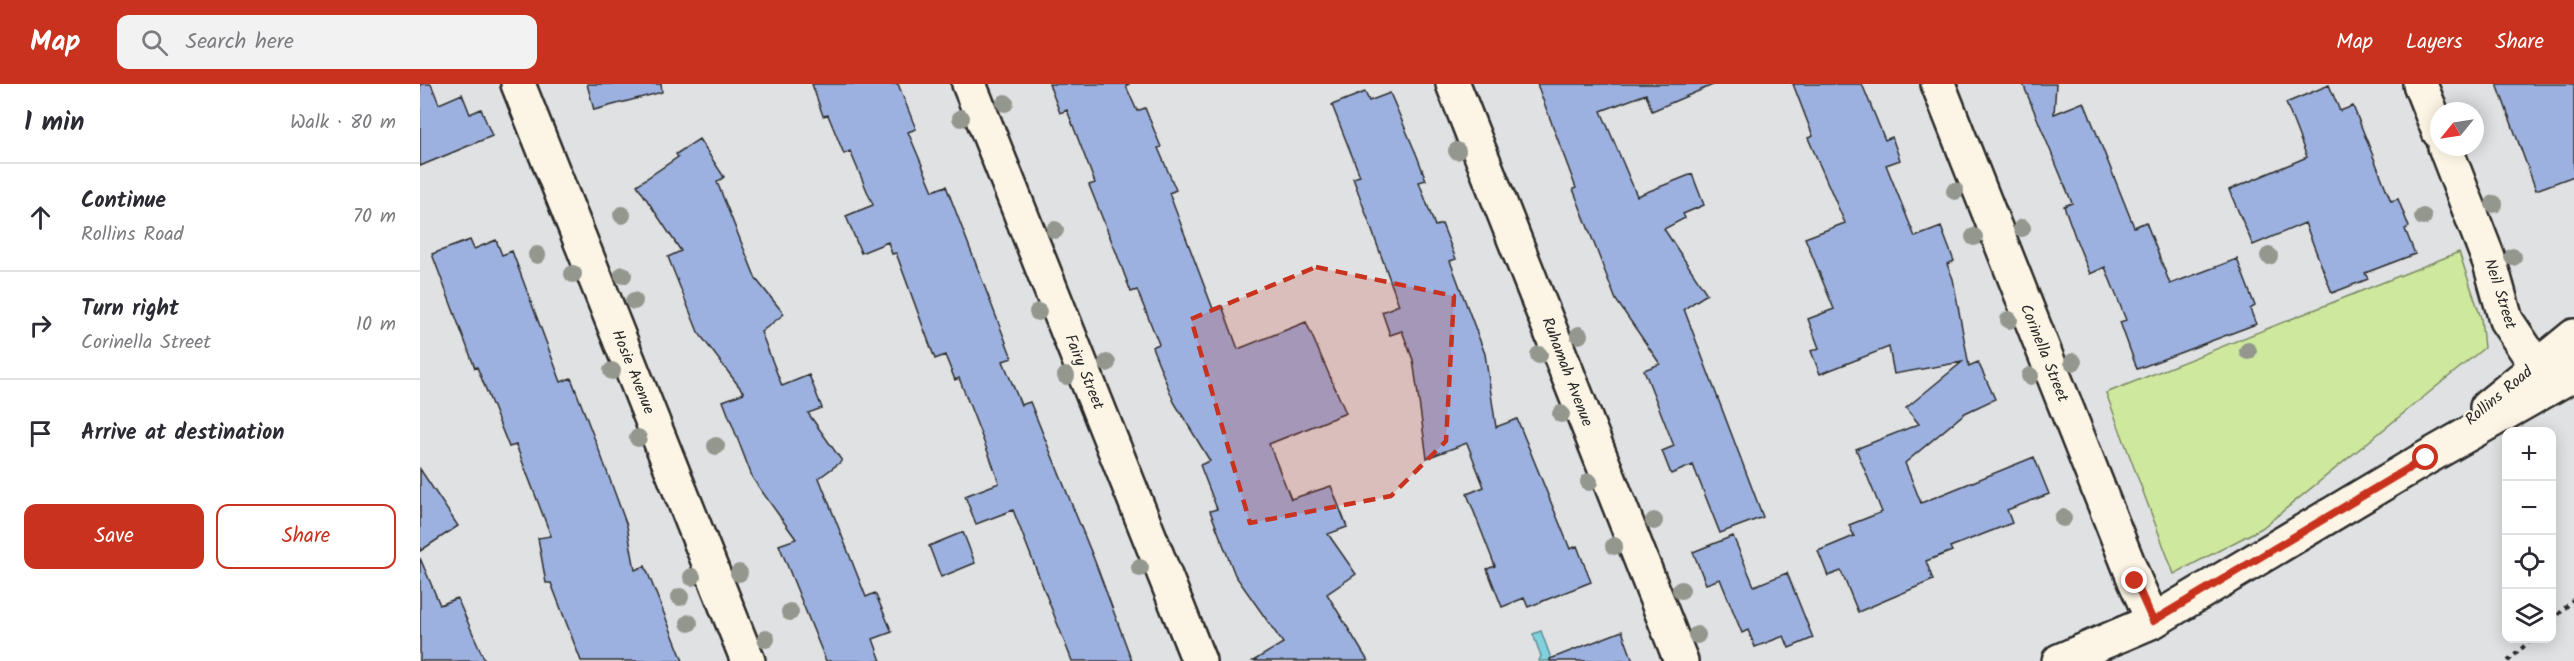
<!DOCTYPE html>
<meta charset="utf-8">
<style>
body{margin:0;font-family:Kalam,sans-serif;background:#f2f2f3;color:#2b2b33}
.controls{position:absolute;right:18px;bottom:18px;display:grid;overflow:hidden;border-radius:12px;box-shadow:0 3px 15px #0003}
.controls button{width:54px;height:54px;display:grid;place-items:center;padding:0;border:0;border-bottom:2px solid #e1e1e2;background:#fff;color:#2b2b33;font:30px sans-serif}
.compass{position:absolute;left:2010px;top:18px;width:54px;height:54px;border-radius:50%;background:#fff;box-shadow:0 3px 15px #0003;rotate:240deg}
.stop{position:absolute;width:18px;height:18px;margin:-14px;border:4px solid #c8321e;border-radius:50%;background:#fff}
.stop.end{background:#c8321e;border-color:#fff;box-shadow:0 2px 6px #0008}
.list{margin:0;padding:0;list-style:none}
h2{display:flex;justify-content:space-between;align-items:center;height:78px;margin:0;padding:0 24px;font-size:26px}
h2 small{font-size:20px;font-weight:400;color:#7c7c81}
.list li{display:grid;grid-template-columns:39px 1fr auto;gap:18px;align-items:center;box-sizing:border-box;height:108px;padding:0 24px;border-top:2px solid #e1e1e2}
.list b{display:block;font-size:22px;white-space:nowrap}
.list p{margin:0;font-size:20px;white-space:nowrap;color:#7c7c81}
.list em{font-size:20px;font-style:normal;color:#7c7c81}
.actions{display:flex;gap:12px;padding:18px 24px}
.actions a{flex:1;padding:14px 0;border:2px solid #c8321e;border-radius:12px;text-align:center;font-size:21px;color:#c8321e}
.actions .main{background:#c8321e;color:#fff}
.icon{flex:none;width:33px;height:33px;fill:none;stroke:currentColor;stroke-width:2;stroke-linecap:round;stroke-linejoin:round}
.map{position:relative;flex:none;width:2154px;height:577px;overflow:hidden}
header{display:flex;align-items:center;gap:36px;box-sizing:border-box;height:84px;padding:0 30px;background:#c8321e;color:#fff}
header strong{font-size:28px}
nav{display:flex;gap:33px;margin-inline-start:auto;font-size:21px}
.search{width:420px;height:54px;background:#f2f2f3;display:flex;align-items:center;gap:15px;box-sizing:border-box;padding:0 21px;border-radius:12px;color:#7c7c81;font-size:22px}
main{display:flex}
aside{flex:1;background:#fff}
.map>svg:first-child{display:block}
.green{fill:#cee89e;stroke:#7c8a64;stroke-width:1.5}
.water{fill:#82d1de;stroke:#5f8f96;stroke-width:1.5}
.building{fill:#9cb1df;stroke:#2b2b2b;stroke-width:1.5}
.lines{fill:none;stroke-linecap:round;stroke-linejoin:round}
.street-casing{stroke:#2b2b2b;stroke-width:38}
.secondary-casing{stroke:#2b2b2b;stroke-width:38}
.path{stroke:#2b2b2b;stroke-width:4;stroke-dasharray:4.5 4.5;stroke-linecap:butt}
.street{stroke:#fcf5e5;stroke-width:33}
.secondary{stroke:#fcf5e5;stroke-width:33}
.tree{fill:#93978e}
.route{stroke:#c8321e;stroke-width:8}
.marked{fill:#c8321e;fill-opacity:0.2;stroke:#c8321e;stroke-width:4.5;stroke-dasharray:12 8;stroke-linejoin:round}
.labels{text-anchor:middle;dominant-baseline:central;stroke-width:4.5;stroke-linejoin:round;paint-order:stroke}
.street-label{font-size:16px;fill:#2b2b2b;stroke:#fcf5e5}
</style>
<header>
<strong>Map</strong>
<div class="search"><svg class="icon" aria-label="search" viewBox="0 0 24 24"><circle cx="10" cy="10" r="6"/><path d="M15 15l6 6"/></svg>Search here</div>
<nav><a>Map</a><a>Layers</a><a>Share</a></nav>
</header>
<main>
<aside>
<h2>1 min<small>Walk · 80 m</small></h2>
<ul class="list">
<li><svg class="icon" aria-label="ahead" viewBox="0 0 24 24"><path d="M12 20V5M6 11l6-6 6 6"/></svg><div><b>Continue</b><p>Rollins Road</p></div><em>70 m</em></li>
<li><svg class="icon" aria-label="right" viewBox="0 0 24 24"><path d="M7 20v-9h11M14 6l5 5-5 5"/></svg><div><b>Turn right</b><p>Corinella Street</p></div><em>10 m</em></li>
<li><svg class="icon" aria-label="arrive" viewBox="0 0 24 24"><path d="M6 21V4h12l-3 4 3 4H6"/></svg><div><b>Arrive at destination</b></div></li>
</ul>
<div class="actions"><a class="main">Save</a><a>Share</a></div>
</aside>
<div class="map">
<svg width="2154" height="577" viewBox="0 0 2154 577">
<rect width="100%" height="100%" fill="#dfe1e3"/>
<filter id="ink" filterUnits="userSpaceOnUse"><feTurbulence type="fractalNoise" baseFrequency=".0167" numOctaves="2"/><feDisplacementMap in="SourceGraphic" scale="12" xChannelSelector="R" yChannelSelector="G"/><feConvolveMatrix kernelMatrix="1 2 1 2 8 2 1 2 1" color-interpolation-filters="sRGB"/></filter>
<g filter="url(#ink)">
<!-- green -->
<path class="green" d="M2039,168L2061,234L2064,264L1842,444L1754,490L1686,309Z"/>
<!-- water -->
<path class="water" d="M1121,547L1132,577H1119L1121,572L1113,550Z"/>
<!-- building -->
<path class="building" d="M0,0H11L19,20L42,10L50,30L61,25L72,52L0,82Z
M167,0H241L242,8L174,26Z
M392,0H478L496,45L488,48L513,107L526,102L592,274L583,277L601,321L610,318L674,475L712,577H652L593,426L556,440L545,412L579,399L571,376L539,294L535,296L525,271L515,275L476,169L472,170L468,158L441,169L426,132L453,121L430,67L424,70L408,31L403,32Z
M629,0H709L706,2L717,27L725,24L741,63L738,64L756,106L749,109L793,225L802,222L818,265L886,238L926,329L849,360L871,415L911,402L927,443L908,450L936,490L907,510L948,577H833L863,559L815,491L790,427L797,425L780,381L790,377L754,318L732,263L739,260L717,206L711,208L696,168L669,101L675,99L647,26L640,29Z
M1117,0H1295L1232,27L1226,10L1181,27L1217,112L1272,90L1284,121L1263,130L1265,134L1244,145L1287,210L1264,225L1343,433L1300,449L1273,381L1251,390L1242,367L1254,362L1224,286L1240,280L1196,216L1153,105L1156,104Z
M1373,0H1442L1465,56L1472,53L1480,76L1466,81L1495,153L1521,143L1534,177L1527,180L1533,195L1549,282L1558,278L1575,315L1545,329L1485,379L1501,419L1614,373L1629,410L1587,426L1592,439L1530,463L1532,467L1506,477L1513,496L1438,528L1421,487L1408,492L1398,467L1434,452L1429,441L1462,428L1436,365L1499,340L1486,324L1542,278L1474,290L1469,263L1400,290L1391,267L1399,264L1388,235L1414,225L1385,154L1425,139L1388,54L1393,52Z
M1603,0H1636L1634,30L1664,18L1714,143L1726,138L1750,200L1817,175L1835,222L1830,225L1836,240L1717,285L1700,238L1706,236L1685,183L1670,190L1657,158L1644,122L1652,119Z
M2077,0H2154V92L2116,106Z
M1909,1L1920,27L1933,22L1971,117L1978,115L1989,143L1985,145L1995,170L1945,189L1948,195L1912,209L1885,139L1833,161L1809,106L1887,73L1866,19Z
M945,8L949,17L970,9L997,72L1006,96L999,98L1015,142L1022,140L1036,175L1030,177L1065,270L1076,343L1097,335L1150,465L1157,462L1171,498L1108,523L1104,514L1082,523L1067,485L1075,482L1047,410L1064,403L1047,359L1007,374L993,276L982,247L970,251L962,228L979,221L933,94L940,92L912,21Z
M279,55L304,93L297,98L336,195L364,230L341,248L362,302L389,291L402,324L388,329L422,377L399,394L446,513L455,509L472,548L453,555L461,577H406L359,461L376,455L333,395L303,317L324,309L278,248L248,173L261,167L217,101L258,73L256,70Z
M50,156L54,165L76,156L82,171L92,167L141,298L151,294L182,374L207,442L215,486L225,482L263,577H161L131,499H126L118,454L131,452L96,361L89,363L57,283L55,284L12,170Z
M0,385L38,442L0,467Z
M543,448L555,479L521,493L509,462Z
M1313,452L1334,502L1367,489L1393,554L1369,564L1364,552L1335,563L1328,546L1322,549L1300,495L1286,500L1273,468Z
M0,474L20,521L37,514L65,577H0Z
M1202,547L1213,577H1130V575Z"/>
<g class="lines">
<!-- street casing -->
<g class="street-casing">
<path id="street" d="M98,0L328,577
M549,0L779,577
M1033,0L1261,577
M1518,0L1715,497L1733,537
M2000,0L2019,48
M2025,63L2070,179L2086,236L2116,281"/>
</g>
<!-- secondary casing -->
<g class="secondary-casing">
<path id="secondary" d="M2067,323L2154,252
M1639,577L1733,537L2006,374L2154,290"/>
</g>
<!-- path -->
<path class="path" d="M2132,537L2154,515
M2088,577L2113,554"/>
<!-- street -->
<use href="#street" class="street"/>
<!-- secondary -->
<use href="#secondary" class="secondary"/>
</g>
<!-- trees -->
<g class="tree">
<circle cx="585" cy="19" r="9"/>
<circle cx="541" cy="34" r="9"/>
<circle cx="1037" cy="67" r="9"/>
<circle cx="1535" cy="107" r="9"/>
<circle cx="2074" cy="120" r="9"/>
<circle cx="202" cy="131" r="9"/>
<circle cx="2003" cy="133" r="9"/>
<circle cx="1602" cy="144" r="9"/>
<circle cx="635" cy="146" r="9"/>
<circle cx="1554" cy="153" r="9"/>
<circle cx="117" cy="171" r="9"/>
<circle cx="1849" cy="172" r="9"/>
<circle cx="2093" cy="173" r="9"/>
<circle cx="153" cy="190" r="9"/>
<circle cx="203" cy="191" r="9"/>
<circle cx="214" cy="217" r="9"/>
<circle cx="618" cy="228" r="9"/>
<circle cx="1589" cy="236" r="9"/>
<circle cx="1159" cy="251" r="9"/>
<circle cx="1828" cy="267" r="9"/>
<circle cx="1119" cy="271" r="9"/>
<circle cx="1653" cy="278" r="9"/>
<circle cx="687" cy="279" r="9"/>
<circle cx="192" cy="287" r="9"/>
<circle cx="646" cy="292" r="9"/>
<circle cx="1610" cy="292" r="9"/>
<circle cx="1141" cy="330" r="9"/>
<circle cx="218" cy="354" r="9"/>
<circle cx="296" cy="362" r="9"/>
<circle cx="1169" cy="398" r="9"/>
<circle cx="1643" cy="434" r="9"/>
<circle cx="1234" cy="437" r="9"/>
<circle cx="1194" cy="462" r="9"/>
<circle cx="720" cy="484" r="9"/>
<circle cx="319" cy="489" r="9"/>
<circle cx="272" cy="493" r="9"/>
<circle cx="1261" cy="506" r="9"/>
<circle cx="260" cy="513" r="9"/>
<circle cx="370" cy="528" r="9"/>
<circle cx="269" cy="539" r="9"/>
<circle cx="1277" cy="551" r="9"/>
<circle cx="346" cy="555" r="9"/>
</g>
</g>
<g class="lines" filter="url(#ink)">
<!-- route -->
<path class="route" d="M1715,497L1733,537L2006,374"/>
</g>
<!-- marked area -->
<path class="marked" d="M896,183L1034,212L1026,357L971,412L830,439L771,235Z"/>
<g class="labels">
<!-- street labels -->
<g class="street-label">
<text transform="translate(2080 210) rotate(72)">Neil Street</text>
<text transform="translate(1624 269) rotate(68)">Corinella Street</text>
<text transform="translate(213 288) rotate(68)">Hosie Avenue</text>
<text transform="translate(664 288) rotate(68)">Fairy Street</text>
<text transform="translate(1147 288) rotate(69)">Ruhamah Avenue</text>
<text transform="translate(2079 312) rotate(-40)">Rollins Road</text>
</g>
</g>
</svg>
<div class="controls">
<button>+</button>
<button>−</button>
<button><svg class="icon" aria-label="locate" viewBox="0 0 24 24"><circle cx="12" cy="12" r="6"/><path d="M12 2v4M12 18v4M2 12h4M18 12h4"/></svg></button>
<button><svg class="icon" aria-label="layers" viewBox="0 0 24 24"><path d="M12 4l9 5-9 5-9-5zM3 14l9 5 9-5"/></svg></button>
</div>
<svg class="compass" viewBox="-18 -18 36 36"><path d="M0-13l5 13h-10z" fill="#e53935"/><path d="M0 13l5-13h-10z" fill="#7c7c81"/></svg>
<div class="stop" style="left:2006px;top:374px"></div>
<div class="stop end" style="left:1715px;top:497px"></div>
</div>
</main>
